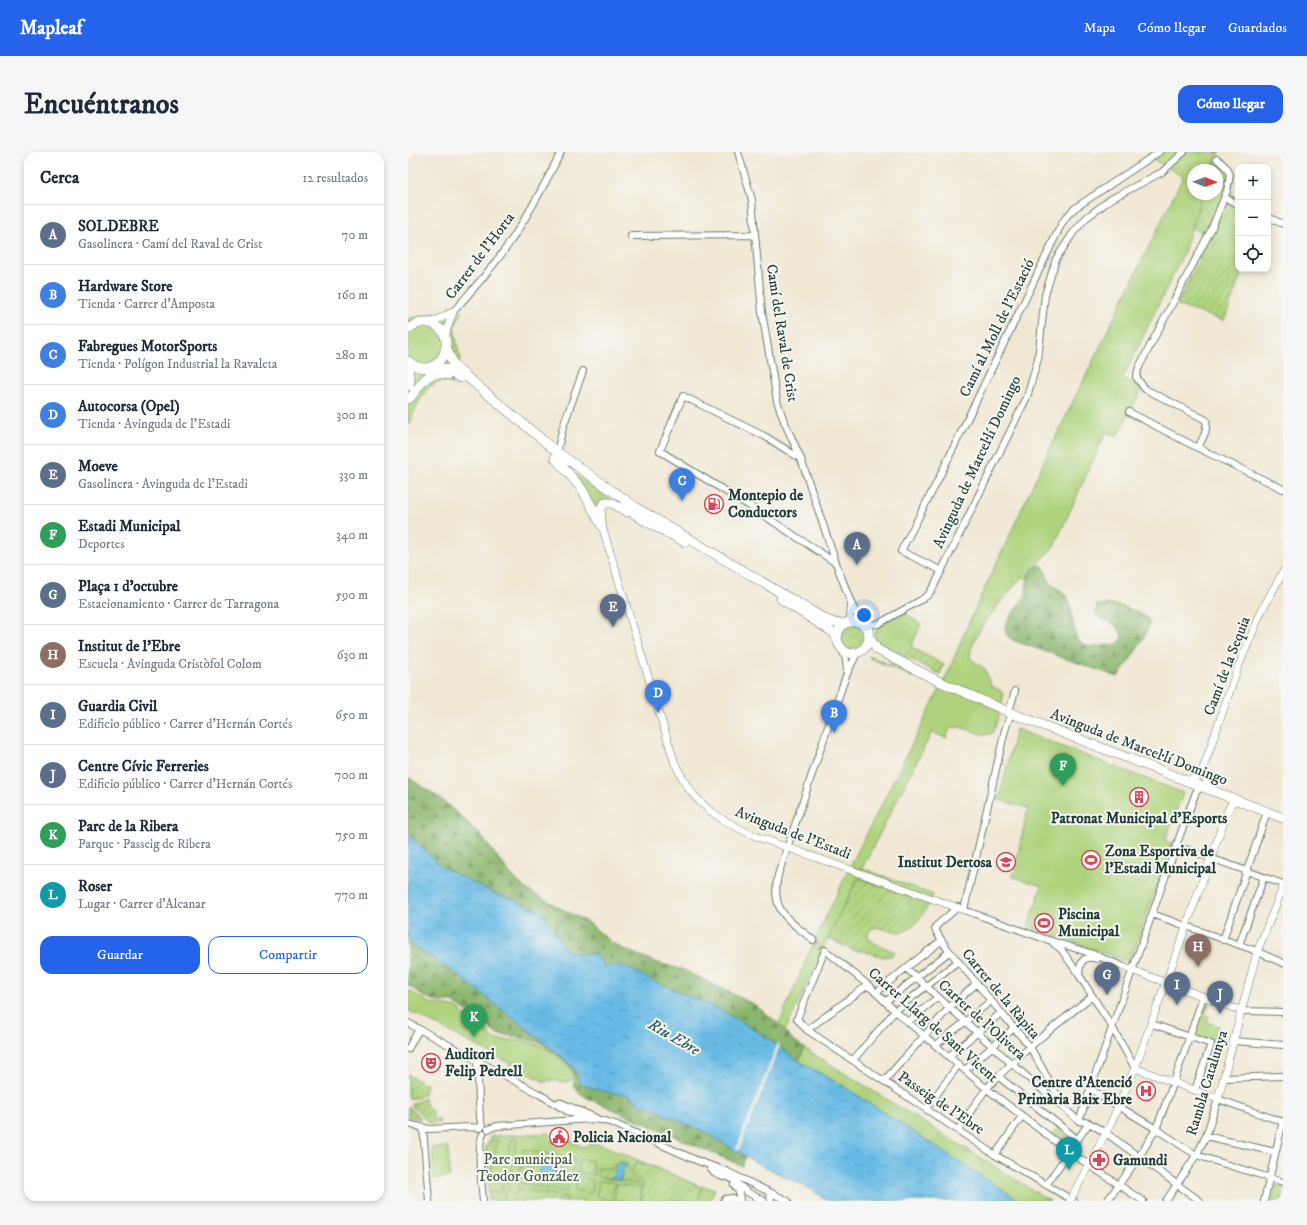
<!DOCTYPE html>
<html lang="es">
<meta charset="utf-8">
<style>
body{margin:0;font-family:"IM FELL DW Pica",serif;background:#f6f6f7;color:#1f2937}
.controls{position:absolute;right:12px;top:12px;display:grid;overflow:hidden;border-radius:8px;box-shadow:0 2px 6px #0003}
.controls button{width:36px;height:36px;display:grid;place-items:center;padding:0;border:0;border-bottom:1px solid #e0e1e3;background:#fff;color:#1f2937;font:20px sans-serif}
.compass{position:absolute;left:779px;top:12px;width:36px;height:36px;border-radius:50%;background:#fff;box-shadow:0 2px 6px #0003;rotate:91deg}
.you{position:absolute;left:456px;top:463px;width:14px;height:14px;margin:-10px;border:3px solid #fff;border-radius:50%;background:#1a73e8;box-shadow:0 0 0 6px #1a73e833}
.badge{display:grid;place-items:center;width:26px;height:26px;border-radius:50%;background:#2563eb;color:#fff;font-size:13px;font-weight:700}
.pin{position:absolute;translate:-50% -33px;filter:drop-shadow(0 1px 2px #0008)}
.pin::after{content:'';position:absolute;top:21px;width:14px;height:12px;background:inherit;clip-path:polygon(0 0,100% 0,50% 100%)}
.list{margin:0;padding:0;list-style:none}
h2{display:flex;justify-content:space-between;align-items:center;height:52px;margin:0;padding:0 16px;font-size:17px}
h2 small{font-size:13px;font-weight:400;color:#747a83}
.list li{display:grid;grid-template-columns:26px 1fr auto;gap:12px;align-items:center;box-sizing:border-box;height:60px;padding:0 16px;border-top:1px solid #e0e1e3}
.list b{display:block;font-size:15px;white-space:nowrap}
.list p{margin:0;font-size:13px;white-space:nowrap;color:#747a83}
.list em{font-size:13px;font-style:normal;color:#747a83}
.actions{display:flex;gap:8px;padding:12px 16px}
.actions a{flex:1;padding:9px 0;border:1px solid #2563eb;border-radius:12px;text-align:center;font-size:14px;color:#2563eb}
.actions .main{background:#2563eb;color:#fff}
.icon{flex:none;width:22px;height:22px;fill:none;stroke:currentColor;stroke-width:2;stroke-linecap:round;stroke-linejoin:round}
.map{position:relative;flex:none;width:875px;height:1049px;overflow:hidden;border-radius:12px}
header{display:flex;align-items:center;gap:24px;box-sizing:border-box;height:56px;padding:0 20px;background:#2563eb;color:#fff}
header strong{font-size:19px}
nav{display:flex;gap:22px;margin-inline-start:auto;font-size:14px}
.intro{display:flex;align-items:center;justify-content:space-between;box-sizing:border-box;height:96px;padding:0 24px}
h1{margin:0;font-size:28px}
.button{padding:10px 18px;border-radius:12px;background:#2563eb;color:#fff;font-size:14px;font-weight:700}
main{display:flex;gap:24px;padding:0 24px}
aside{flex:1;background:#fff;border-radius:12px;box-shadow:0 2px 6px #0003}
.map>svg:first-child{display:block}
.green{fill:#aed37c;stroke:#668858}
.forest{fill:url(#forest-firs);stroke:#547950}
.garden{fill:url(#garden-furrows);stroke:#668858}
.water{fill:url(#water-ripples);stroke:#447c8c}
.pier{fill:#f1e8d4}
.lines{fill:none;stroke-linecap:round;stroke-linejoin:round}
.minor-tunnel{stroke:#c7c6b4;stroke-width:6;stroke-dasharray:6 3;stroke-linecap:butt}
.minor-casing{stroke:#68796c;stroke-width:8}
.tertiary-casing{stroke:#68796c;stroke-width:8}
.primary-casing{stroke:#68796c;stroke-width:10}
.minor{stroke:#fff;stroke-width:6}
.tertiary{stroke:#fff;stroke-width:7}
.primary{stroke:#fff;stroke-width:9}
.tertiary-bridge-casing{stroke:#68796c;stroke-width:8;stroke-linecap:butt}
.tertiary-bridge{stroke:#fff;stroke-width:7}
.labels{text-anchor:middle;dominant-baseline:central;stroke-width:4;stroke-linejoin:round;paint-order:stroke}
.street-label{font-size:15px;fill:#1f3d34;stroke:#f6f6f2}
.poi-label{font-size:15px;font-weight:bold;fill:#1f3d34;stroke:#f6f6f2;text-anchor:start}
.park-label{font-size:15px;fill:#3c5b42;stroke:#f6f6f2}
.water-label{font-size:16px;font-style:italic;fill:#325c60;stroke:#f6f6f2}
</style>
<header>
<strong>Mapleaf</strong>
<nav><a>Mapa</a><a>Cómo llegar</a><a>Guardados</a></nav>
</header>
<div class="intro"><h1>Encuéntranos</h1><a class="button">Cómo llegar</a></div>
<main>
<aside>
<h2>Cerca<small>12 resultados</small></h2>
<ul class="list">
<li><span class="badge" style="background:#5c6f8a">A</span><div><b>SOLDEBRE</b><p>Gasolinera · Camí del Raval de Crist</p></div><em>70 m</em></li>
<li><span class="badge" style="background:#3f7fe0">B</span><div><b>Hardware Store</b><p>Tienda · Carrer d'Amposta</p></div><em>160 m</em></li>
<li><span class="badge" style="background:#3f7fe0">C</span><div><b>Fabregues MotorSports</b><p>Tienda · Polígon Industrial la Ravaleta</p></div><em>280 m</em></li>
<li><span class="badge" style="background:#3f7fe0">D</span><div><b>Autocorsa (Opel)</b><p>Tienda · Avinguda de l'Estadi</p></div><em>300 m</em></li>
<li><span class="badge" style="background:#5c6f8a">E</span><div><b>Moeve</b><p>Gasolinera · Avinguda de l'Estadi</p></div><em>330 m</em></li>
<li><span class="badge" style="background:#2e9e5b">F</span><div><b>Estadi Municipal</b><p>Deportes</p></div><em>340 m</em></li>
<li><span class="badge" style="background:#5c6f8a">G</span><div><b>Plaça 1 d'octubre</b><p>Estacionamiento · Carrer de Tarragona</p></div><em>590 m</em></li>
<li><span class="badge" style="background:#8d6e63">H</span><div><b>Institut de l'Ebre</b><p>Escuela · Avinguda Cristòfol Colom</p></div><em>630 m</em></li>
<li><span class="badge" style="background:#5c6f8a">I</span><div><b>Guardia Civil</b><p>Edificio público · Carrer d'Hernán Cortés</p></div><em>650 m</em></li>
<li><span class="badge" style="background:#5c6f8a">J</span><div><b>Centre Cívic Ferreries</b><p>Edificio público · Carrer d'Hernán Cortés</p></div><em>700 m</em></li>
<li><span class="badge" style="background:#2e9e5b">K</span><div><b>Parc de la Ribera</b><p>Parque · Passeig de Ribera</p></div><em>750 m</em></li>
<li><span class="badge" style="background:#0f9aa8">L</span><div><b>Roser</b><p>Lugar · Carrer d'Alcanar</p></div><em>770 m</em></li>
</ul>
<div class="actions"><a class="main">Guardar</a><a>Compartir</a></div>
</aside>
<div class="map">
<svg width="875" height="1049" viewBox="0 0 875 1049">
<defs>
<pattern id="forest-firs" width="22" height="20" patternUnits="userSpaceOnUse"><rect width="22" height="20" fill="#8ab56c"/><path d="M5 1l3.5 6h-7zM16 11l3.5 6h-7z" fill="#70945a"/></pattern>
<pattern id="garden-furrows" width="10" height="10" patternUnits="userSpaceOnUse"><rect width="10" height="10" fill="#aed37c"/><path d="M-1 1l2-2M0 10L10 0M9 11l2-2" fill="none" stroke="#95b66c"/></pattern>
<pattern id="water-ripples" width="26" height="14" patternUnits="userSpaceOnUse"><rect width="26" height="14" fill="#69bbe5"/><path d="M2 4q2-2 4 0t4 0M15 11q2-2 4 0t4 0" fill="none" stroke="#5699ba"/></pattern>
</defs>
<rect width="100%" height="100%" fill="#f6f6f2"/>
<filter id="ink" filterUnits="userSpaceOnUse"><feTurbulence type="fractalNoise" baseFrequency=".025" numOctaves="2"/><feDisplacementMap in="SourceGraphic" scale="8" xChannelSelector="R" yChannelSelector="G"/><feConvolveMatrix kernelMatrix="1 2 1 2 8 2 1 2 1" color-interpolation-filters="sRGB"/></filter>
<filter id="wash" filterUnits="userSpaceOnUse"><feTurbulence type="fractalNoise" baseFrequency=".012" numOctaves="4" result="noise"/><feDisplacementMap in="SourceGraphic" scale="16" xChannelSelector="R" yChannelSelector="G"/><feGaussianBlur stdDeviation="0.9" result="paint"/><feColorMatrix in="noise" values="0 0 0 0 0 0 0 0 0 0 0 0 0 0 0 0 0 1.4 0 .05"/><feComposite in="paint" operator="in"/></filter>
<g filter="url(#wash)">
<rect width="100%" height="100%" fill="#f1e8d4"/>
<!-- green -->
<path class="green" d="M755,0H812L803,18H785V42H794L776,100L715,226L734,237L709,285L698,280L646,394L630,413L623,419L618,426L614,425C599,443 561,483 562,506L577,517L583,534C586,536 591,537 594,540C598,545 588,573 585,580C577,589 557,571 542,576L538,586L524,580L454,716L525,743L521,752L450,726L420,786L377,879L371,872L405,792L441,717L538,525L563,466L637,307L775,25L745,7Z
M45,152L54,160L46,176L51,202L53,206L44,232C40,231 35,230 31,230C14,234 7,260 0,274V166H3L37,159Z
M608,577L775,641L757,689L764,692L722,810L620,774L634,734L605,725L620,656L591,648Z
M0,838L22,851L50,856L57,864L61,863L75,869C80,875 79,884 88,888C115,888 129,888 152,906C159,911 165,916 166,925C159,936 147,925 137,930L0,858Z
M798,849H802L797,863L801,864L799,870L811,874L806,891L784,883L796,850Z
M396,896L642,1049H612L435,934L391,909Z
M651,973L669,987L660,999L643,986Z
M142,981L143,990L164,989L175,995L186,991L197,994L291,1034L307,1037L302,1049H81L78,995L84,984Z
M40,995L42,1025L26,1027L24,996Z
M868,1033L875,1035V1049H864Z"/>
<!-- forest -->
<path class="forest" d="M630,413L635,414C638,419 639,426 642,430C647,436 655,438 659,445C667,458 660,488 679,494C685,496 694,493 701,493C708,494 712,491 714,484C713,481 711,477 709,475C702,467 683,469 689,453C702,451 714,453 726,459C731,461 739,464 741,469C745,476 716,517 710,525L607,489C583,478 609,458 616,445C622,432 615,422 630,413Z
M0,625L33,647L70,680L101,720L110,730L121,739L182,772L203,790L215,797L250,811L276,818L347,853L371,872L384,887L396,896L391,909L349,879L316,860L239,826L219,815H196L187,802L167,801L160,799L154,794L150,788L140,767L120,754L105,747L89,743L34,715L0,682Z
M0,790L50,823L162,911L168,918L170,923C180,929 190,936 201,940C211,944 221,937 229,951L242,954L258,963L297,980L338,1004L334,1014L179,946L167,937L165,934L167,923L162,914L150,903L131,890L104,884L88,882L83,878L79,870L67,861L56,858L45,850H31L17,845L0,833Z"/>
<!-- garden -->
<path class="garden" d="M810,4C828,14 826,23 823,42L830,46V117H835L816,169L769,153L802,84L784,76L794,42H809V18H803Z
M161,318L204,348L190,357Z
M496,460L513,472L503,495L536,513L532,522L473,493L467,486C465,472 486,465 496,460Z
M433 485a12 12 0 1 1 24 0a12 12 0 1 1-24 0Z
M461,504L494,518L505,525L462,506Z
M450,726L521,752C518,760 503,779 494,780C483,782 461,766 460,785L468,792L487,800L486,802L482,804L476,805L459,800L445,798L420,786Z
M0,922L16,932L17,931L20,934L16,939L17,942L9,946H0Z
M17,946L16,948L20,955L25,961V966L27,968L30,966L32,971H21L10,959L4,954V952Z
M0,954L12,965V967L0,965Z
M104,987L109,988L100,1038L93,1037Z
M90,988L80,1032L78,995L81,989Z
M116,997L167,1008L159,1040L110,1031Z
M171,1008H184L186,1023L169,1020Z
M209,1009L219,1013L221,1020L231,1032L190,1025L189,1016L204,1017Z
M229,1010L259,1020L294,1036L290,1049H234V1031L224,1018Z
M169,1024L185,1028L183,1042L167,1038Z
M191,1029L208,1031L202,1048L188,1044Z
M209,1032L234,1036L232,1049H214L206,1047Z
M109,1036L159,1045L158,1049H105Z
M81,1040L98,1041L96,1049H81Z"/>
<!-- water -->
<path class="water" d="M0,682L34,715L89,743L105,747L134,761L144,774L154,794L160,799L167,801L187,802L196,815L212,813L219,815L239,826L316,860L349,879L391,909L435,934L612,1049H420L404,1038L347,1010L297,980L258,963L242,954L229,951C222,939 211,943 200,940C191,938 181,935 172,932L168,918L150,901L50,823L0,790Z
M140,1008H145L150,1010L152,1018L150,1021H145L140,1024H134L131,1020L133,1013Z
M214,1010L219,1012L214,1021L213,1028L202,1026L206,1021L207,1015Z"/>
<!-- pier -->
<path class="pier" d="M370,891L372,893L331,998H328Z"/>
</g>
<g filter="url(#ink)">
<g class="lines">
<!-- minor-tunnel -->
<path class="minor-tunnel" d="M797,0L809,7
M405,788L417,798"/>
<!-- minor casing -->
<g class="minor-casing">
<path id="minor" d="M330,0L344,48L354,160L369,249L376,269L393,307L428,411L443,451L453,471
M817,46L830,52
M860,65L875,72
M223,84L347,83
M45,160C64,138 84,117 100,93C120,64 137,32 153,0
M721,260L790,296L875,337
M790,296C794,287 800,279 798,268L737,237L728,225L731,215L803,78L819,39L822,23L819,16L809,7
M149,300L155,275L175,219
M393,307L358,285L275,244L252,299L340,353L428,411
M534,419L493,399L528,332L654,71L659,64L667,56L751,0
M439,470L442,466L443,453
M455,473L470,472L513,448L520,443L526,434L619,245L630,207L637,143L648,107L665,81L678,66L703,47L754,20L776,0
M434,497L438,508L439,521
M601,560L607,539
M603,561L597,578L556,758L634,786L682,801L724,818
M769,694L875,732
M550,755L528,774L527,777L529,781L538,795L622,895L652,948V952
M744,762L843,797L875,811
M405,788C380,767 362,760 370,723L421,572L438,524L449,501
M815,788L859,660
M646,792L653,797L671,823L704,875L727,916
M831,793L856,725
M498,816L604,912L671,969
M671,823C672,809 675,803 689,807
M468,841L498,816L533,789
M477,850L541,800
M834,859L875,860
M500,870L530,845
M0,871L131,942L159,959L176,966
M744,872L803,892L787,938
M399,878L460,833
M826,889L875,893
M528,893L583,849
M0,897L11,877
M541,904L593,861
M69,908L72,966L74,974
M445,908L487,859L549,810
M557,918L606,876
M591,925L669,987
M816,926L875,924
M476,929L542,855L568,832
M682,937L748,977L788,1003L875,1030
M151,950L188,966
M518,957L551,912
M671,969L771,686L788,640L794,635
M671,969L681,971L698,981L792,1049
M0,972L21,977L62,975L72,976
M15,976L21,1049
M80,977L89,974L182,967L194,968L207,972L290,1009L318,1019L380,1049
M550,978C560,964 569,948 580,935C611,902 648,873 684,844
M75,982C68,995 74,1033 75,1049
M798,984L867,1000
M587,1003L614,964
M302,1016L306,1021L315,1025
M313,1021L327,1029L339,1040L356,1049
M326,1033L331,1040L332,1049
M638,1033L681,971
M361,1040L363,1049
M316,1049L317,1047L325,1046L330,1049
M666,1049L587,1003L399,878L389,867L417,798L460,833L487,859L579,937L660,999L735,1049
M699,1049L731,1005L748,977L766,930L795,845
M758,1049L789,1002L798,984L810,947L875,970
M856,1049L875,969"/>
</g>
<!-- tertiary casing -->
<g class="tertiary-casing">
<path id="tertiary" d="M18,171L27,169L45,160
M37,188L39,177L45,160
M194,374L267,612C271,619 275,627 279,634C296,659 318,670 344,683L556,758
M794,620L801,634L805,638
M779,629L789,625L794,620L829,518L854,458L875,420
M724,818L834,859
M727,916L810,947L849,800L875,735
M666,1041L702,973L727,916L820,658L826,647"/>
</g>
<!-- primary casing -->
<g class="primary-casing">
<path id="primary" d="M0,177C6,172 13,170 21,171C56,180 31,235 0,209
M38,195L45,212L47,215L149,300L229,356L417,467C423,470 431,473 438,471C443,470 447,468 453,471C472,482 453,512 435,498C432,495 430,491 429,487C429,480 432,475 437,471
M24,214L38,217L52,226
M0,215L2,230L0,234
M1,247C14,233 16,217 40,223
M147,306L174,337L194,374
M216,354L232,366L277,390
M193,369L192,357L197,351H204L219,360
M373,447L426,481L429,487
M461,486L467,494L468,497L528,528L603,561L875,666"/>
</g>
<!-- minor -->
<use href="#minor" class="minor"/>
<!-- tertiary -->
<use href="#tertiary" class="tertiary"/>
<!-- primary -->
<use href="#primary" class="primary"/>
<!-- tertiary-bridge casing -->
<g class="tertiary-bridge-casing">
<path id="tertiary-bridge" d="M662,1049L666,1041"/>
</g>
<!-- tertiary-bridge -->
<use href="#tertiary-bridge" class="tertiary-bridge"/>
</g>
</g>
<!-- icons -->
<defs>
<g id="fuel-ring" transform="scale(1)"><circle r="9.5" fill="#f6f6f2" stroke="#d1495b" stroke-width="1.5"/><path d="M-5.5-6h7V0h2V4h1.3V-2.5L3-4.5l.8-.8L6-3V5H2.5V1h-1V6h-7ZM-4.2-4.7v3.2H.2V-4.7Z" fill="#d1495b"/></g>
<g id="building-ring" transform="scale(1)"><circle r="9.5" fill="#f6f6f2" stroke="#d1495b" stroke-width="1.5"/><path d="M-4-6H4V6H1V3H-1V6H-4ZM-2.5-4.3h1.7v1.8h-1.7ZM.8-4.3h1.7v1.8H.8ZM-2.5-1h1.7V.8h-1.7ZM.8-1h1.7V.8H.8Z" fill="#d1495b"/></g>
<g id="stadium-ring" transform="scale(1)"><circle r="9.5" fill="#f6f6f2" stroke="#d1495b" stroke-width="1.5"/><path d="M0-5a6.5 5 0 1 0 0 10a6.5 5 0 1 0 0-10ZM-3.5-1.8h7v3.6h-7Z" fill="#d1495b"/></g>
<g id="school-ring" transform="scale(1)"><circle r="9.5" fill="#f6f6f2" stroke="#d1495b" stroke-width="1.5"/><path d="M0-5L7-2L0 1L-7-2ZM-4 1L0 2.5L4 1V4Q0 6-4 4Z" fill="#d1495b"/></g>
<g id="theatre-ring" transform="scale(1)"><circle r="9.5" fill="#f6f6f2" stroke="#d1495b" stroke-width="1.5"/><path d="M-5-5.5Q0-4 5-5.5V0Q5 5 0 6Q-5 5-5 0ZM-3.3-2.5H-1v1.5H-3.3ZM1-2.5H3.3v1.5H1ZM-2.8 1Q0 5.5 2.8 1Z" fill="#d1495b"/></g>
<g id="hospital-ring" transform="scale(1)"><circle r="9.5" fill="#f6f6f2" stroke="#d1495b" stroke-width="1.5"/><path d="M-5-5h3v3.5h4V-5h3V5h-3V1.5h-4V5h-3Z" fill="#d1495b"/></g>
<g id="civic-ring" transform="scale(1)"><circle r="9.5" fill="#f6f6f2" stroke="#d1495b" stroke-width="1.5"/><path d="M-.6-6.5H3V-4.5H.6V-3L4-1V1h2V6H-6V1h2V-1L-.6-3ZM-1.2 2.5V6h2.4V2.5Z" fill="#d1495b"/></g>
<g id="pharmacy-ring" transform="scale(1)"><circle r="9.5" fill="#f6f6f2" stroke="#d1495b" stroke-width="1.5"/><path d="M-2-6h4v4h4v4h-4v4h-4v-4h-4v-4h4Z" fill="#d1495b"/></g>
</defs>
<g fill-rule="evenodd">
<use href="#fuel-ring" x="306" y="352"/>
<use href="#building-ring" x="731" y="645"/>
<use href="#stadium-ring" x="683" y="708"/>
<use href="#school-ring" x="598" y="710"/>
<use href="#stadium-ring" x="636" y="771"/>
<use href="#theatre-ring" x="23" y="911"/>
<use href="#hospital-ring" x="738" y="939"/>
<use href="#civic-ring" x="151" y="985"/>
<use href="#pharmacy-ring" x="691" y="1008"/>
</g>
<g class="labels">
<!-- street labels -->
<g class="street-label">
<text transform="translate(72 104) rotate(-53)">Carrer de l'Horta</text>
<text transform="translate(589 176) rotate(-64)">Camí al Moll de l'Estació</text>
<text transform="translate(374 181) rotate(81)">Camí del Raval de Crist</text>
<text transform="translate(569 310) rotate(-65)">Avinguda de Marcel·lí Domingo</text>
<text transform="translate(819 514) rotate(-69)">Camí de la Sequia</text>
<text transform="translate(731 595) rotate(21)">Avinguda de Marcel·lí Domingo</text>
<text transform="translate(385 681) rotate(21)">Avinguda de l'Estadi</text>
<text transform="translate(593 842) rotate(50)">Carrer de la Ràpita</text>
<text transform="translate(574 868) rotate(42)">Carrer de l'Olivera</text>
<text transform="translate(525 873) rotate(41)">Carrer Llarg de Sant Vicent</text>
<text transform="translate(799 931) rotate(-73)">Rambla Catalunya</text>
<text transform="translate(533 951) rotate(34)">Passeig de l'Ebre</text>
</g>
<!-- poi labels -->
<g class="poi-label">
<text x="320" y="343">Montepio de<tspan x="320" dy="17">Conductors</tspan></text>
<text x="731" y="666" text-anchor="middle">Patronat Municipal d'Esports</text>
<text x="697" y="699">Zona Esportiva de<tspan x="697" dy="17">l'Estadi Municipal</tspan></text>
<text x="584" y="710" text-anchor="end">Institut Dertosa</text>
<text x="650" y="762">Piscina<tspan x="650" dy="17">Municipal</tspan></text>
<text x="37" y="902">Auditori<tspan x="37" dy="17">Felip Pedrell</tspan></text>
<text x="724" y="930" text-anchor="end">Centre d'Atenció<tspan x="724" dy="17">Primària Baix Ebre</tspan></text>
<text x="165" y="985">Policia Nacional</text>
<text x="705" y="1008">Gamundi</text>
</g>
<!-- park labels -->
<g class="park-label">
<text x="120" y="1007">Parc municipal<tspan x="120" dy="17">Teodor González</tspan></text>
</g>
<!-- water labels -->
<g class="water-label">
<text transform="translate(266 885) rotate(30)">Riu Ebre</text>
</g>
</g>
</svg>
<div class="controls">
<button>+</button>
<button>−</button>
<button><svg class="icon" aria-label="locate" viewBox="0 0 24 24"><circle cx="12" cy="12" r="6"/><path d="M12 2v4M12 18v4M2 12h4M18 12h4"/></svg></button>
</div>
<svg class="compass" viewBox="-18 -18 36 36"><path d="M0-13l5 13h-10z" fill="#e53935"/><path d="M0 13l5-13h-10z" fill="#747a83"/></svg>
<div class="you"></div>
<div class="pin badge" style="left:449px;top:413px;background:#5c6f8a">A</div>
<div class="pin badge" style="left:426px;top:581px;background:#3f7fe0">B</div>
<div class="pin badge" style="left:274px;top:349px;background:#3f7fe0">C</div>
<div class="pin badge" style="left:250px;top:561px;background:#3f7fe0">D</div>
<div class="pin badge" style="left:205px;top:475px;background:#5c6f8a">E</div>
<div class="pin badge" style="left:655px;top:634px;background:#2e9e5b">F</div>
<div class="pin badge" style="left:699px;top:843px;background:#5c6f8a">G</div>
<div class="pin badge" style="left:790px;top:815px;background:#8d6e63">H</div>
<div class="pin badge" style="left:769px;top:853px;background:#5c6f8a">I</div>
<div class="pin badge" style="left:812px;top:862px;background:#5c6f8a">J</div>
<div class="pin badge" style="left:66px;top:885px;background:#2e9e5b">K</div>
<div class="pin badge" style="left:661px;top:1018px;background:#0f9aa8">L</div>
</div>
</main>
